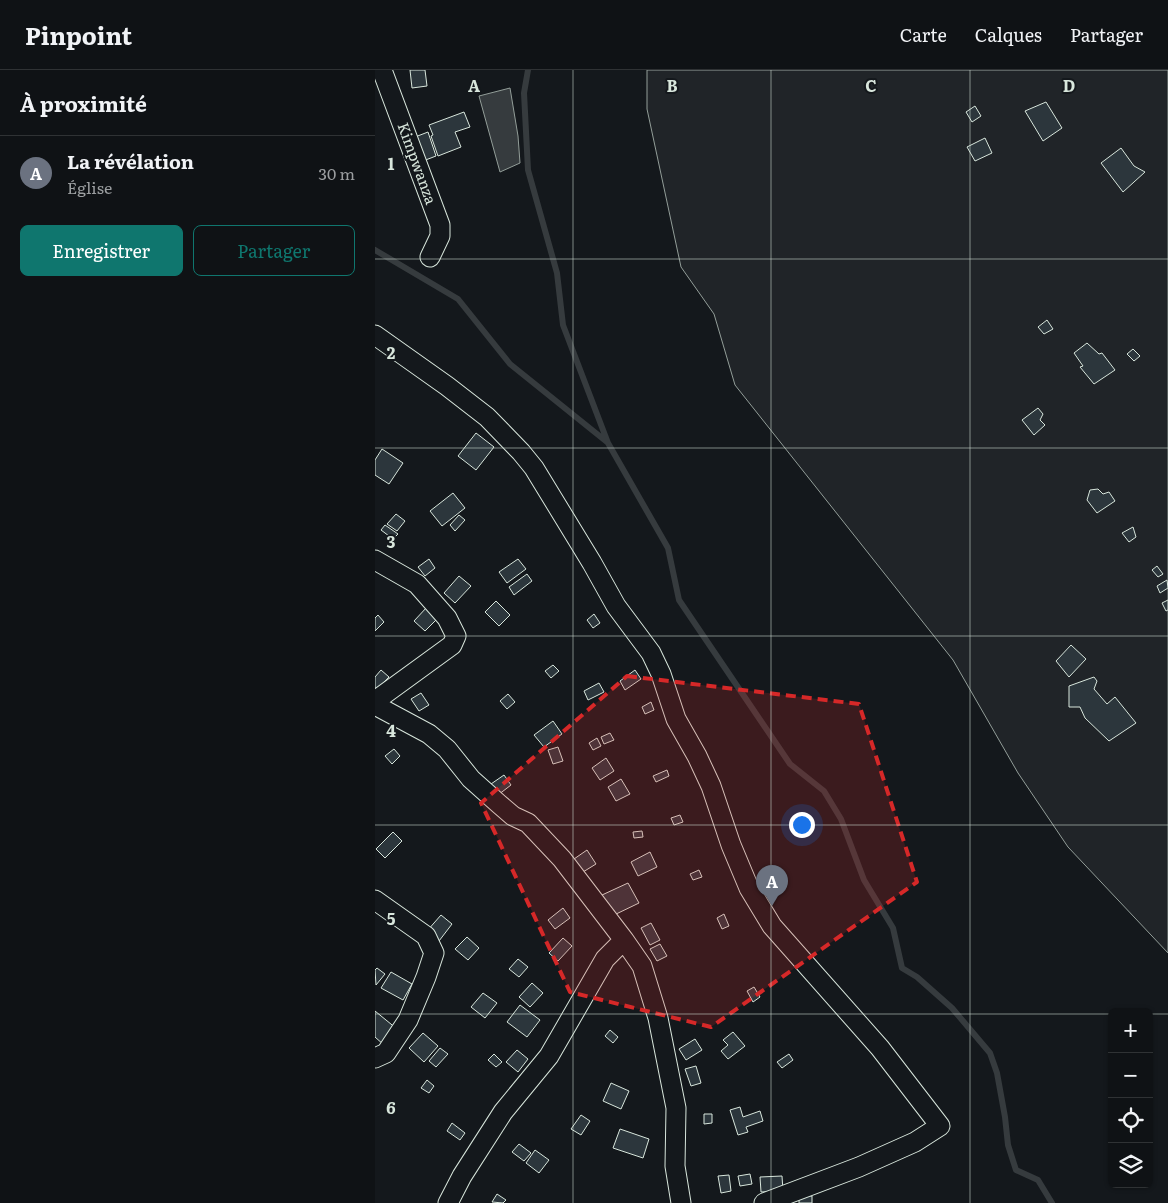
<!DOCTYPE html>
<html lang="fr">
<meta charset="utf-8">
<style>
body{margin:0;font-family:Literata,serif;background:#1d2022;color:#f1f3f6}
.controls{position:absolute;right:15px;bottom:15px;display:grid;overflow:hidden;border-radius:8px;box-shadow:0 1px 4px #0004}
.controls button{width:45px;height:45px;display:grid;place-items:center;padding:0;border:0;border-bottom:1px solid #2f3234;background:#0f1215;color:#f1f3f6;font:25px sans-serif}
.you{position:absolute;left:426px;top:754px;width:18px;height:18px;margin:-12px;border:4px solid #fff;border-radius:50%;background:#1a73e8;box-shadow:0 0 0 8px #1a73e833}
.badge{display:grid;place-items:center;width:32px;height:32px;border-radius:50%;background:#0f766e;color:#fff;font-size:16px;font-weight:700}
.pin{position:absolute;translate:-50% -41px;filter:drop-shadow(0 1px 2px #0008)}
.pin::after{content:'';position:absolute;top:26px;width:18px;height:15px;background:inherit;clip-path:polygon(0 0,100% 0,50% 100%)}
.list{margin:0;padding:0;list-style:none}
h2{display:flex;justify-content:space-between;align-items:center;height:65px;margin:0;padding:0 20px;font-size:21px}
h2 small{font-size:16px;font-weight:400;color:#9b9ea0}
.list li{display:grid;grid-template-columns:32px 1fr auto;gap:15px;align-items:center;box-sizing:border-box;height:75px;padding:0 20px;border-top:1px solid #2f3234}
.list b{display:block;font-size:19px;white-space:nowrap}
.list p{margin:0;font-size:16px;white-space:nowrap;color:#9b9ea0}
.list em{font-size:16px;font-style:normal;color:#9b9ea0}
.actions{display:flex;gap:10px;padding:15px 20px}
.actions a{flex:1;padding:11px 0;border:1px solid #0f766e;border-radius:8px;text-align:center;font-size:18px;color:#0f766e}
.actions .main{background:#0f766e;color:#fff}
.icon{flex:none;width:28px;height:28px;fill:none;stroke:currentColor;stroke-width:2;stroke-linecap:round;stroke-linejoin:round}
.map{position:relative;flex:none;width:793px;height:1133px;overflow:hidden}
header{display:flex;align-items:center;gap:30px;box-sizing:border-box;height:70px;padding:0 25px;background:#0f1215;border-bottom:1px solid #2f3234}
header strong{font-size:24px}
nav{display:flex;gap:28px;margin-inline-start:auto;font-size:18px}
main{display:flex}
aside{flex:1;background:#0f1215}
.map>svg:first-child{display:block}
.green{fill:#202428;stroke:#939e99}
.water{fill:#363b3e;stroke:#939e99}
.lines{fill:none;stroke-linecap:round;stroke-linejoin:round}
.stream{stroke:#363b3e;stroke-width:6}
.building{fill:#2c363c;stroke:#d8e6dc}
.minor-casing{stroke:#d8e6dc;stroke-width:21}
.minor{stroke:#14181c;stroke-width:19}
.marked{fill:#d62828;fill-opacity:0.2;stroke:#d62828;stroke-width:4;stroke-dasharray:10 6;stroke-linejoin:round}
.grid{fill:none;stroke:#d8e6dc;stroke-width:1;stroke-opacity:0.55}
.labels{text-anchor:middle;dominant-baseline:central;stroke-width:4;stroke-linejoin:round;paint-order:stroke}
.street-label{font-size:15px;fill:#d8e6dc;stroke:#14181c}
.grid-label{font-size:16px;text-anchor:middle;font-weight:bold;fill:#d8e6dc;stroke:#14181c;stroke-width:4;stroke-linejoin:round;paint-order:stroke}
</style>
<header>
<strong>Pinpoint</strong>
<nav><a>Carte</a><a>Calques</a><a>Partager</a></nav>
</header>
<main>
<aside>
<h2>À proximité<small></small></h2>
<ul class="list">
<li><span class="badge" style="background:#6b7280">A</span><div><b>La révélation</b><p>Église</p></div><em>30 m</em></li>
</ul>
<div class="actions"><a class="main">Enregistrer</a><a>Partager</a></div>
</aside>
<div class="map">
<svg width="793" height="1133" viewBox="0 0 793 1133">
<rect width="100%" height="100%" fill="#14181c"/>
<!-- green -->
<path class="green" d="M272,0H793V883L693,777L643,703L578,590L360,315L339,244L306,197L272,39Z"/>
<!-- water -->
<path class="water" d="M135,18L143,66L145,93L125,102L104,26Z"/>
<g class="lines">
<!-- stream -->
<path class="stream" d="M153,0L149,23L153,100L182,203L188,255L233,373L293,478L304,530L415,694L449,721L466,749L489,810L518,858L527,898L542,907L577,938L615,983L622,1003L630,1047L633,1075L641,1100L663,1110L677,1133
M0,180L83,229L135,294L232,372"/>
</g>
<!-- building -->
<path class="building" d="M35,0H50L52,16L37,18Z
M671,32L687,58L668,71L650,41Z
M600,36L606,46L597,52L591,42Z
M89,42L95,57L80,62L86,77L63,86L56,66L58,65L54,55Z
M53,62L61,86L48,91L40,67Z
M610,68L617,83L600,91L592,77Z
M746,78L759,96L770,102L748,122L726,93Z
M672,250L678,259L669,264L663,257Z
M712,273L724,284L727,283L740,300L719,314L705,297L708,296L699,283Z
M758,279L765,286L759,291L752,284Z
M663,338L668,344L665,350L670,355L659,365L647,350Z
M101,363L119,377L101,400L83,386Z
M7,379L28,393L14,414L0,405V390Z
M723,419L728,424L734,422L740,431L722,443L712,430L715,420Z
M78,423L90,438L67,456L55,441Z
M21,444L30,451L22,461L12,454Z
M84,445L90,450L80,461L75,455Z
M10,455L23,464L18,469L6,460Z
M758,457L761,467L754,472L747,463Z
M54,489L60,498L50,506L43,497Z
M143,489L151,499L132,513L124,502Z
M782,496L788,504L783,507L777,500Z
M152,504L157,511L139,525L134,517Z
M84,506L96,516L80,533L69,523Z
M792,510L793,518L785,523L782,516Z
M793,530V540L791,541L787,533Z
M121,531L135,545L124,556L110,542Z
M52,537L63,548L50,561L39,551Z
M219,544L225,553L218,558L212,550Z
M3,545L9,552L0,561V548Z
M696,575L711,589L694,607L681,591Z
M178,595L184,601L176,608L170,601Z
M6,600L14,607L2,619L0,618V607Z
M260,600L266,609L250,620L245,611Z
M719,607L722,611L719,619L732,634L740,627L761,653L734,671L710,648L705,637H694V616Z
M224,613L229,622L213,630L209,621Z
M46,623L54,635L44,641L36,629Z
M133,624L140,632L132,639L125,631Z
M276,632L279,640L270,644L267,637Z
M178,651L187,664L169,677L159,665Z
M235,663L239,670L229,674L226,667Z
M222,668L226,676L218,680L214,673Z
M183,677L188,691L178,694L173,680Z
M19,679L25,686L17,694L10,686Z
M231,688L239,701L225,710L217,698Z
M292,700L294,706L281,712L278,706Z
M129,705L136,715L123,725L116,714Z
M246,709L255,724L241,731L233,717Z
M305,745L308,752L299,755L296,748Z
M267,761L268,767L259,768L258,762Z
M18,762L27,771L10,788L1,779Z
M212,780L221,794L208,802L199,789Z
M275,782L282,797L263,806L256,792Z
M324,800L327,807L318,810L315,804Z
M253,813L264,833L237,846L227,825Z
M188,838L195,848L180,859L173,850Z
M349,844L354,856L347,859L342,848Z
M66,845L77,854L64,871L52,861Z
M276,853L285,870L275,875L266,858Z
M92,867L104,878L93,890L80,879Z
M188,868L197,876L183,891L174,883Z
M285,874L292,886L282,891L275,879Z
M143,889L153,897L144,907L134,899Z
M2,898L10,904L1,915L0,900Z
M16,902L37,914L28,930L6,918Z
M157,913L168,923L155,937L144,927Z
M379,917L385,927L378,932L372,921Z
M108,923L122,933L110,948L96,937Z
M145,935L165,950L152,967L132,952Z
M0,941L22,959L9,975L0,967Z
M235,960L243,967L238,973L230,966Z
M358,962L370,976L353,989L346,981L353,975L348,970Z
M48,963L63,976L49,992L34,978Z
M320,969L327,980L311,990L304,979Z
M65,978L73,984L61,997L54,991Z
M142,980L153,989L143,1002L131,992Z
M119,984L127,992L121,997L113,990Z
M414,984L418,990L407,998L402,992Z
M321,996L326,1013L316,1016L310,999Z
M52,1010L59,1016L54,1023L46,1018Z
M236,1013L254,1021L246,1039L228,1031Z
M365,1037L368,1047L385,1041L388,1051L371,1057L373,1062L363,1065L355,1040Z
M329,1044H337V1053L329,1054Z
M206,1045L215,1051L206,1065L196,1059Z
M77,1053L90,1063L85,1070L72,1061Z
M245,1059L274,1069L268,1088L238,1078Z
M144,1074L156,1083L149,1091L137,1082Z
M160,1080L174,1090L164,1103L151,1093Z
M375,1104L377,1114L365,1116L363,1106Z
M354,1105L356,1121L346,1123L343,1106Z
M407,1106L408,1121L386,1122L385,1107Z
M122,1124L131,1130L128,1133L117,1132Z
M424,1125L437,1126V1133H424Z"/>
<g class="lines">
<!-- minor casing -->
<g class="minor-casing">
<path id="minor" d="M7,0L65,155V166L55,187
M0,265L72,316L112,347L146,382L159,398L217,493L241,536L276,583L286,604L301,649L322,686L336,716L356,775L374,818L397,856L505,978L565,1056L540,1072L484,1097L389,1133
M0,490L42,514L72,548L81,566L77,575L0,631
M0,635L54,664L72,679L96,709L124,734L138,746L153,753L187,789L249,870L267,896L283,948L301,1038L300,1096L306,1133
M0,830L51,866L59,883L51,907L33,950L11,983L0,988
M73,1133L87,1106L128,1042L174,986L230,889L249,870"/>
</g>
<!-- minor -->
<use href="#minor" class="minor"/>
</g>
<!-- marked area -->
<path class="marked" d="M252,606L484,634L542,812L336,957L195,922L106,733Z"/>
<!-- grid -->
<path class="grid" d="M198,0V1133M396,0V1133M595,0V1133M0,189H793M0,378H793M0,566H793M0,755H793M0,944H737M774,944H793"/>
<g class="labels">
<!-- street labels -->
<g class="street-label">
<text transform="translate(43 93) rotate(70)">Kimpwanza</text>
</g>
</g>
<g class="grid-label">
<text x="99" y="22">A</text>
<text x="297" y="22">B</text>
<text x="496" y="22">C</text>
<text x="694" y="22">D</text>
<text x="16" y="100">1</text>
<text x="16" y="289">2</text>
<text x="16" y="478">3</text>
<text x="16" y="667">4</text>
<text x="16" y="855">5</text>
<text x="16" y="1044">6</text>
</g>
</svg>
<div class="controls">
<button>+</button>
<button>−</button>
<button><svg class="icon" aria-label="locate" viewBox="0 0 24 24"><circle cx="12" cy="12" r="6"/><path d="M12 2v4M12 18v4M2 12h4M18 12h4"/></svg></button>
<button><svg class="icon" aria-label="layers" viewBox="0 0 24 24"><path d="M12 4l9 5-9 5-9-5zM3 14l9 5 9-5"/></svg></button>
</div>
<div class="you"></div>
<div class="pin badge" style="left:397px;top:836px;background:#6b7280">A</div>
</div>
</main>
